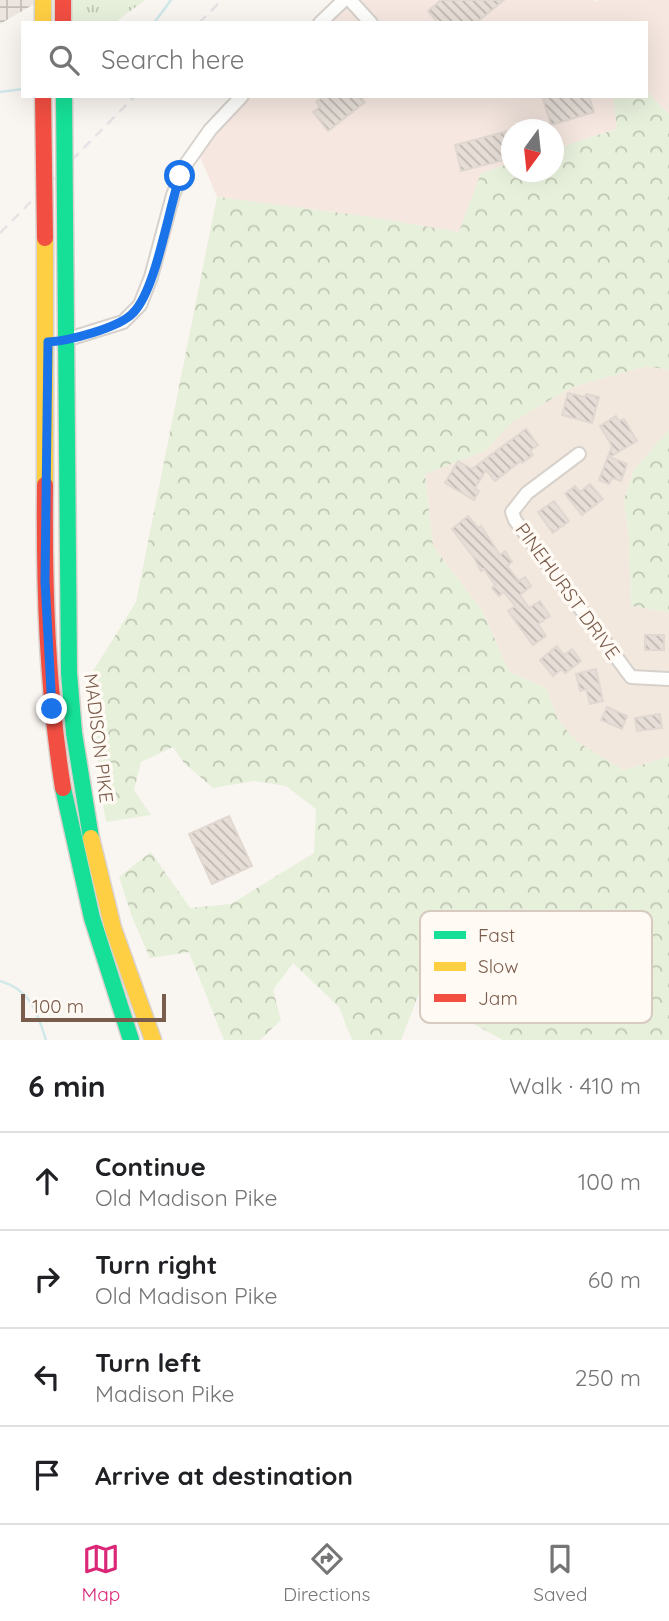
<!DOCTYPE html>
<meta charset="utf-8">
<style>
body{margin:0;font-family:Quicksand,sans-serif;background:#f2f2f2;color:#202124}
.compass{position:absolute;left:501px;top:119px;width:63px;height:63px;border-radius:50%;background:#fff;box-shadow:0 7px 28px #0002;rotate:195deg}
.scale{position:absolute;left:21px;bottom:18px;width:145px;box-sizing:border-box;padding-left:7px;border:4px solid #7a5c4d;border-top:0;font-size:19px;line-height:24px;white-space:nowrap;color:#7a5c4d;-webkit-text-stroke:5px #fffaf3;paint-order:stroke}
.stop{position:absolute;width:21px;height:21px;margin:-16px;border:5px solid #1a73e8;border-radius:50%;background:#fff}
.stop.end{background:#1a73e8;border-color:#fff;box-shadow:0 2px 7px #0008}
.list{margin:0;padding:0;list-style:none}
h2{display:flex;justify-content:space-between;align-items:center;height:91px;margin:0;padding:0 28px;font-size:30px}
h2 small{font-size:23px;font-weight:400;color:#757577}
.list li{display:grid;grid-template-columns:46px 1fr auto;gap:21px;align-items:center;box-sizing:border-box;height:98px;padding:0 28px;border-top:2px solid #e0e0e0}
.list b{display:block;font-size:26px;white-space:nowrap}
.list p{margin:0;font-size:23px;white-space:nowrap;color:#757577}
.list em{font-size:23px;font-style:normal;color:#757577}
.icon{flex:none;width:38px;height:38px;fill:none;stroke:currentColor;stroke-width:2;stroke-linecap:round;stroke-linejoin:round}
.map{position:relative;flex:none;width:669px;height:1040px;overflow:hidden}
.search{position:absolute;background:#fff;box-shadow:0 7px 28px #0002;left:21px;right:21px;top:21px;height:77px;display:flex;align-items:center;gap:18px;box-sizing:border-box;padding:0 24px;border-radius:0px;color:#757577;font-size:26px}
.sheet{height:483px;background:#fff}
nav{display:flex;justify-content:space-around;align-items:center;box-sizing:border-box;height:98px;border-top:2px solid #e0e0e0;background:#fff;font-size:19px;color:#757577}
nav a{display:grid;justify-items:center;gap:4px}
nav .on{color:#db2777}
.map>svg:first-child{display:block}
.residential{fill:#f2e8de}
.commercial{fill:#f6e8e1}
.industrial{fill:url(#industrial-grid)}
.forest{fill:url(#forest-crowns)}
.park{fill:url(#park-tufts)}
.lines{fill:none;stroke-linecap:round;stroke-linejoin:round}
.stream{stroke:#d0e8ea;stroke-width:2.5}
.building{fill:url(#building-back-hatch);stroke:#e2d8d2;stroke-width:2}
.street-casing{stroke:#d7d1cb;stroke-width:16}
.fast-casing{stroke:#dad1cc;stroke-width:19}
.slow-casing{stroke:#dad1cc;stroke-width:19}
.jam-casing{stroke:#dad1cc;stroke-width:19}
.street{stroke:#fefefd;stroke-width:12}
.fast{stroke:#16e098;stroke-width:16}
.slow{stroke:#ffcf43;stroke-width:16}
.jam{stroke:#f24e42;stroke-width:16}
.rail{stroke:#e6e3e7;stroke-width:2.5;stroke-dasharray:10 7;stroke-linecap:butt}
.fast-bridge-casing{stroke:#dad1cc;stroke-width:19;stroke-linecap:butt}
.jam-bridge-casing{stroke:#dad1cc;stroke-width:19;stroke-linecap:butt}
.fast-bridge{stroke:#16e098;stroke-width:16}
.jam-bridge{stroke:#f24e42;stroke-width:16}
.route{stroke:#1a73e8;stroke-width:9}
.labels{text-anchor:middle;dominant-baseline:central;stroke-width:7;stroke-linejoin:round;paint-order:stroke}
.street-label{font-size:19px;fill:#7a5c4d;stroke:#fffaf3}
.key{fill:#fffaf3;stroke:#d7cbc1;stroke-width:2}
.key-label{font-size:19px;fill:#7a5c4d}
</style>
<div class="map">
<svg width="669" height="1040" viewBox="0 0 669 1040">
<defs>
<pattern id="industrial-grid" width="8" height="8" patternUnits="userSpaceOnUse" patternTransform="scale(1.75)"><rect width="8" height="8" fill="#ede5e0"/><path d="M0 4h8M4 0v8" fill="none" stroke="#c5bdb8"/></pattern>
<pattern id="forest-crowns" width="20" height="18" patternUnits="userSpaceOnUse" patternTransform="scale(1.75)"><rect width="20" height="18" fill="#e7f0db"/><path d="M2 6a3 3 0 1 1 6 0M12 15a3 3 0 1 1 6 0" fill="none" stroke="#c0c6b4"/></pattern>
<pattern id="park-tufts" width="24" height="20" patternUnits="userSpaceOnUse" patternTransform="scale(1.75)"><rect width="24" height="20" fill="#e7f0db"/><path d="M3 7l-1-3M5 7V3M7 7l1-3M15 17l-1-3M17 17v-4M19 17l1-3" fill="none" stroke="#c0c6b4"/></pattern>
<pattern id="building-back-hatch" width="6" height="6" patternUnits="userSpaceOnUse" patternTransform="scale(1.75)"><rect width="6" height="6" fill="#e6ded7"/><path d="M-1 5l2 2M0 0l6 6M5-1l2 2" fill="none" stroke="#bfb7b1"/></pattern>
</defs>
<rect width="100%" height="100%" fill="#f9f5f0"/>
<!-- residential -->
<path class="residential" d="M647,366L669,370V430L634,470L624,500L629,537L631,606L669,612V757L623,770L576,741L558,720L546,688L509,672L483,612L433,546L425,473L485,451L511,422L572,387Z"/>
<!-- commercial -->
<path class="commercial" d="M344,0H593L596,2L598,0H669V114L646,91V23H320Z
M242,96H613L617,129L554,149V130H512L511,163L481,173L459,232L365,216L217,197L196,147Z"/>
<!-- industrial -->
<path class="industrial" d="M0,0H41L0,24Z"/>
<!-- forest -->
<path class="forest" d="M646,91L669,114V370L647,366L572,387L512,422L485,451L425,474L433,546L483,612L509,672L546,688L558,720L576,741L623,770L669,757V1040H503L461,1017L450,978L423,983L401,1040H352L339,1007L293,963L273,990L281,1020L260,1040H224L189,952L150,958L132,917L119,877L151,852L190,908L231,904L314,853L316,809L286,786L254,781L213,788L184,763L173,747L141,762L134,790L151,815L106,822L100,788L92,673L136,602L217,197L365,216L459,232L481,173L511,163L512,172H554V149L617,129L613,96H646Z
M669,430V612L631,606L629,537L624,500L634,470Z"/>
<!-- park -->
<path class="park" d="M64,0H145L114,23H66Z"/>
<g class="lines">
<!-- stream -->
<path class="stream" d="M154,23L171,0
M0,92L23,89
M0,981C31,990 37,1012 46,1040"/>
</g>
<!-- building -->
<path class="building" d="M441,0H504L476,23H438L428,11Z
M323,96H360L365,102L328,131L313,112L320,107L316,102Z
M552,96H589L594,112L551,125L543,99Z
M508,131L512,158L461,171L455,145Z
M568,393L585,397L586,394L599,397L592,423L562,415Z
M616,416L619,421L624,419L637,441L610,457L627,464L621,481L612,478L609,484L599,480L612,446L600,426Z
M526,429L538,445L530,451L533,455L522,463L521,461L495,481L486,470L475,488L479,491L474,500L445,483L458,461L472,469Z
M590,484L603,499L582,515L565,494L575,486L580,492Z
M554,501L569,521L553,533L538,512Z
M468,516L478,528L481,526L500,555L505,551L512,562L507,566L519,581L525,577L531,586L520,595L529,608L540,601L550,616L538,624L546,636L533,645L508,611L515,606L504,592L499,596L492,588L495,585L484,569L481,571L474,558L452,529Z
M645,635H664V650H645Z
M557,646L564,655L572,649L581,661L565,673L562,669L553,676L540,660Z
M596,669L603,701L590,704L586,689L580,691L576,674Z
M607,707L627,716L622,729L601,720Z
M660,714L662,728L637,731L635,718Z
M229,816L252,866L212,884L189,834Z"/>
<g class="lines">
<!-- street casing -->
<g class="street-casing">
<path id="street" d="M350,0L371,23
M320,23L344,0
M62,341L123,322L140,305L151,277L173,195L186,164L210,130L242,96
M579,454L527,493L512,512L515,520L631,677L669,679"/>
</g>
<!-- fast casing -->
<g class="fast-casing">
<path id="fast" d="M65,215L69,673L74,733L91,838
M63,788L92,918L131,1040"/>
</g>
<!-- slow casing -->
<g class="slow-casing">
<path id="slow" d="M43,0V23
M45,485V238
M91,838L113,928L153,1040"/>
</g>
<!-- jam casing -->
<g class="jam-casing">
<path id="jam" d="M63,0V23
M45,485C44,587 47,688 63,788"/>
</g>
<!-- street -->
<use href="#street" class="street"/>
<!-- fast -->
<use href="#fast" class="fast"/>
<!-- slow -->
<use href="#slow" class="slow"/>
<!-- jam -->
<use href="#jam" class="jam"/>
<!-- rail -->
<path class="rail" d="M199,23L222,0
M0,233L135,96"/>
<!-- fast-bridge casing -->
<g class="fast-bridge-casing">
<path id="fast-bridge" d="M64,96L65,215"/>
</g>
<!-- jam-bridge casing -->
<g class="jam-bridge-casing">
<path id="jam-bridge" d="M43,96L45,238"/>
</g>
<!-- fast-bridge -->
<use href="#fast-bridge" class="fast-bridge"/>
<!-- jam-bridge -->
<use href="#jam-bridge" class="jam-bridge"/>
</g>
<g class="lines">
<!-- route -->
<path class="route" d="M52,709L45,581L48,342C68,341 119,328 133,313C156,290 168,211 180,176"/>
</g>
<g class="labels">
<!-- street labels -->
<g class="street-label">
<text transform="translate(568 591) rotate(54)">PINEHURST DRIVE</text>
<text transform="translate(99 738) rotate(83)">MADISON PIKE</text>
</g>
</g>
<!-- legend -->
<rect x="420" y="911" width="232" height="112" rx="10" class="key"/>
<rect x="434" y="931" width="32" height="8" fill="#16e098"/>
<rect x="434" y="962" width="32" height="9" fill="#ffcf43"/>
<rect x="434" y="994" width="32" height="8" fill="#f24e42"/>
<g class="key-label">
<text x="478" y="942">Fast</text>
<text x="478" y="973">Slow</text>
<text x="478" y="1005">Jam</text>
</g>
</svg>
<svg class="compass" viewBox="-18 -18 36 36"><path d="M0-13l5 13h-10z" fill="#e53935"/><path d="M0 13l5-13h-10z" fill="#757577"/></svg>
<div class="scale">100 m</div>
<div class="stop" style="left:180px;top:176px"></div>
<div class="stop end" style="left:52px;top:709px"></div>
<div class="search"><svg class="icon" aria-label="search" viewBox="0 0 24 24"><circle cx="10" cy="10" r="6"/><path d="M15 15l6 6"/></svg>Search here</div>
</div>
<section class="sheet">
<h2>6 min<small>Walk · 410 m</small></h2>
<ul class="list">
<li><svg class="icon" aria-label="ahead" viewBox="0 0 24 24"><path d="M12 20V5M6 11l6-6 6 6"/></svg><div><b>Continue</b><p>Old Madison Pike</p></div><em>100 m</em></li>
<li><svg class="icon" aria-label="right" viewBox="0 0 24 24"><path d="M7 20v-9h11M14 6l5 5-5 5"/></svg><div><b>Turn right</b><p>Old Madison Pike</p></div><em>60 m</em></li>
<li><svg class="icon" aria-label="left" viewBox="0 0 24 24"><path d="M17 20v-9H6M10 6l-5 5 5 5"/></svg><div><b>Turn left</b><p>Madison Pike</p></div><em>250 m</em></li>
<li><svg class="icon" aria-label="arrive" viewBox="0 0 24 24"><path d="M6 21V4h12l-3 4 3 4H6"/></svg><div><b>Arrive at destination</b></div></li>
</ul>
</section>
<nav>
<a class="on"><svg class="icon" aria-label="map" viewBox="0 0 24 24"><path d="M3 6l6-2 6 2 6-2v14l-6 2-6-2-6 2zM9 4v14M15 6v14"/></svg>Map</a>
<a><svg class="icon" aria-label="directions" viewBox="0 0 24 24"><path d="M12 3l9 9-9 9-9-9zM9 14v-3h6M13 9l2 2-2 2"/></svg>Directions</a>
<a><svg class="icon" aria-label="saved" viewBox="0 0 24 24"><path d="M7 4h10v16l-5-4-5 4z"/></svg>Saved</a>
</nav>
